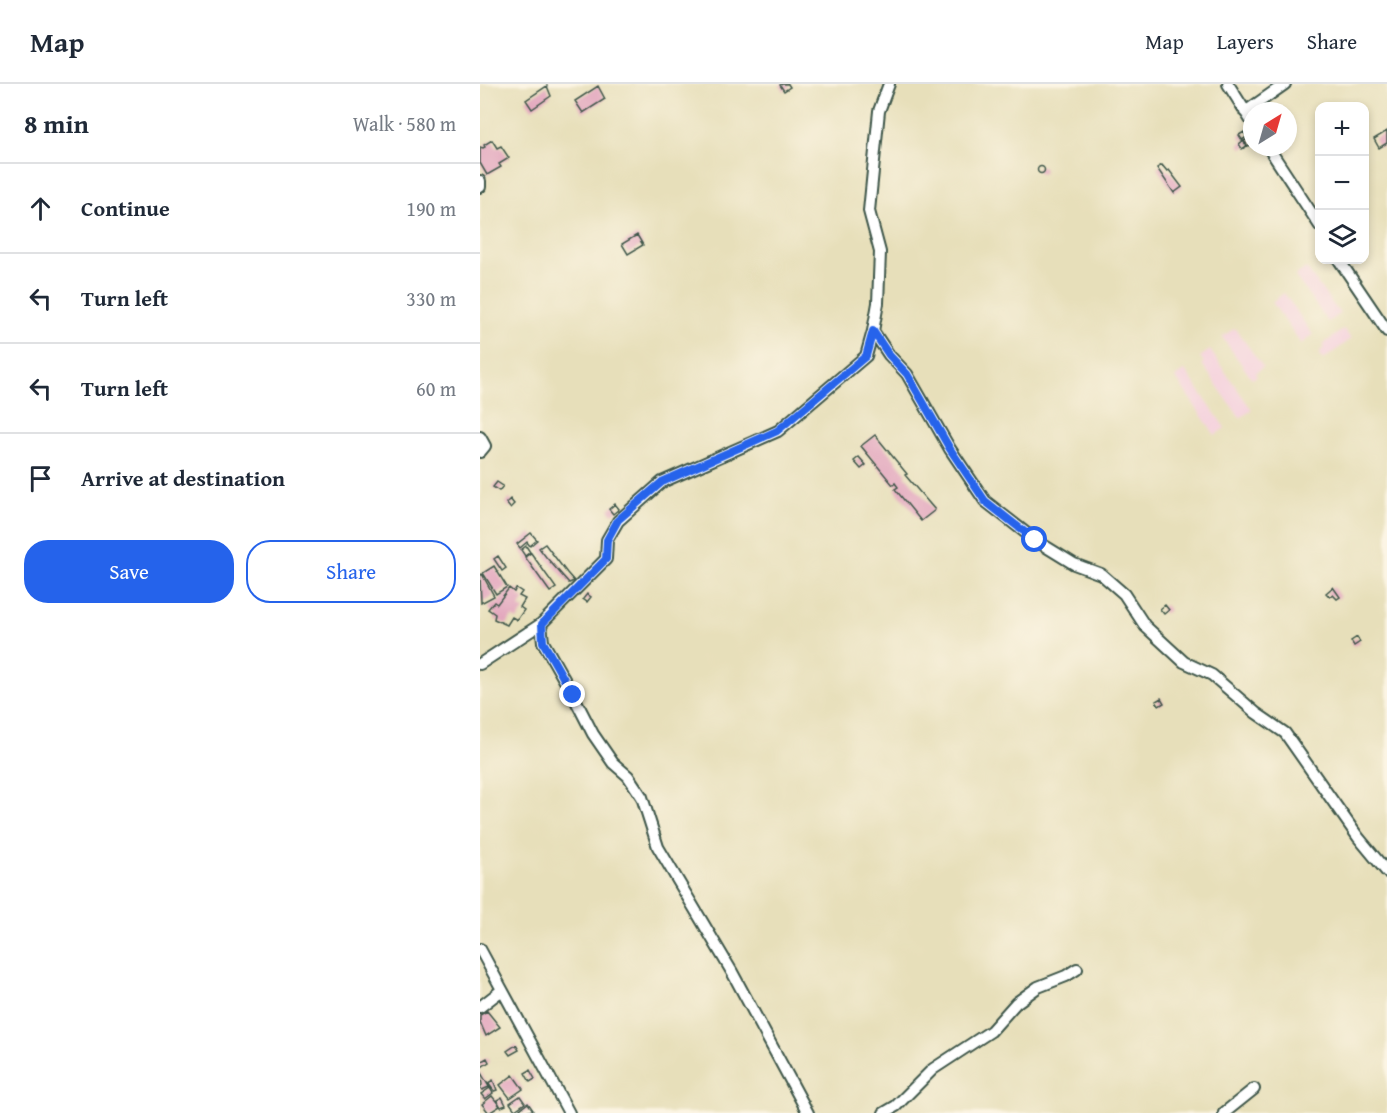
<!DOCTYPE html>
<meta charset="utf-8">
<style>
body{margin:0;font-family:"Gentium Book Plus",serif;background:#f2f2f3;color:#1f2937}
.controls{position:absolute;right:18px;top:18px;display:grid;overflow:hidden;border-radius:12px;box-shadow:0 3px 9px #0003}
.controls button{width:54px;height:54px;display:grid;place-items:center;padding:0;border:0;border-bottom:2px solid #e0e1e3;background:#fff;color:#1f2937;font:30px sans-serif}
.compass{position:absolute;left:763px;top:18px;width:54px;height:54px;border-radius:50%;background:#fff;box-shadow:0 3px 9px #0003;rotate:37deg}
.stop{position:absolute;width:18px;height:18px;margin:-14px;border:4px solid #2563eb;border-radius:50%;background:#fff}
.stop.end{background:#2563eb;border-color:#fff;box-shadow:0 2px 6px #0008}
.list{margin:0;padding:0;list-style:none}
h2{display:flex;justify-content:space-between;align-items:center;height:78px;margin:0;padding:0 24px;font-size:26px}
h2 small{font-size:20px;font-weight:400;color:#747a83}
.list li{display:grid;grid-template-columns:39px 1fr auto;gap:18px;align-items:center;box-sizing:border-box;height:90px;padding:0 24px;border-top:2px solid #e0e1e3}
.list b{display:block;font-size:22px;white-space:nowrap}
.list em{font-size:20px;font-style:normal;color:#747a83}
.actions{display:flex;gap:12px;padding:18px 24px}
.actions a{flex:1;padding:14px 0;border:2px solid #2563eb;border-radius:24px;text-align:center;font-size:21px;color:#2563eb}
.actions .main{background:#2563eb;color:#fff}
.icon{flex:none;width:33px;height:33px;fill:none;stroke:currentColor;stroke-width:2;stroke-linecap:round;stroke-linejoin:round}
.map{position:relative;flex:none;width:907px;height:1029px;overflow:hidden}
header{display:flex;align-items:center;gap:36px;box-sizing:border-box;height:84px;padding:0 30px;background:#fff;border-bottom:2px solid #e0e1e3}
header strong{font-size:28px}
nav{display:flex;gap:33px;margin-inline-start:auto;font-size:21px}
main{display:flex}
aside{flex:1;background:#fff}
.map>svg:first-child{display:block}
.built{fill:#f4cfdd}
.building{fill:#e1a2bb}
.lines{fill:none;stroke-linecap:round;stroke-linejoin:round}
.street-casing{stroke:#3d5548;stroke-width:14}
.street{stroke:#fff;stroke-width:10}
.route{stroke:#2563eb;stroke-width:8}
</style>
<header>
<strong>Map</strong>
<nav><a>Map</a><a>Layers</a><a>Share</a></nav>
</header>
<main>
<aside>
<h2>8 min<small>Walk · 580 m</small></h2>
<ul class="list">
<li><svg class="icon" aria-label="ahead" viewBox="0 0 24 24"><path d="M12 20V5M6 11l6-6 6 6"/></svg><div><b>Continue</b></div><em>190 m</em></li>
<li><svg class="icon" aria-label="left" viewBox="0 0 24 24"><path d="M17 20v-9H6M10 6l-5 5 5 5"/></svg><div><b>Turn left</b></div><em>330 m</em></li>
<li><svg class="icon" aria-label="left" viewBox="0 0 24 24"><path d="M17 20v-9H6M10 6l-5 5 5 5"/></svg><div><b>Turn left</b></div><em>60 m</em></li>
<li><svg class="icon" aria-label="arrive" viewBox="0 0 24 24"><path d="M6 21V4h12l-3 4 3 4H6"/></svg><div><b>Arrive at destination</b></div></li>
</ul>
<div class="actions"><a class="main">Save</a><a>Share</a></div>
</aside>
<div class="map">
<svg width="907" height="1029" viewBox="0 0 907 1029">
<rect width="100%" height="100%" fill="#fcf5e5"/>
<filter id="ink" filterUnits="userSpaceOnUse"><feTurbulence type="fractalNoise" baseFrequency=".0167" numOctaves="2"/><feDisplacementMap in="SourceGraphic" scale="12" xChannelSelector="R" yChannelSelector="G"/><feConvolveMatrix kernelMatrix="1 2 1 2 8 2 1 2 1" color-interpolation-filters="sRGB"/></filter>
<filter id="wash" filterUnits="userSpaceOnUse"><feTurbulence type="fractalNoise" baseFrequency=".008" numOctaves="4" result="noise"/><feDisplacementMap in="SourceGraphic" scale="24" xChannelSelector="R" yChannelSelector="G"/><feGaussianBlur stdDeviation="1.35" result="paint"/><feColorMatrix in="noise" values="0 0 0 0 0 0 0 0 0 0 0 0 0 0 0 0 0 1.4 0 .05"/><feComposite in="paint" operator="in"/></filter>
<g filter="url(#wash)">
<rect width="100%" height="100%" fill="#e7dfba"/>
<!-- built -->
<path class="built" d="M826,184L860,230L848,238L815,192Z
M804,209L833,251L821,260L792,218Z
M755,244L783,283L775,289L777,292L772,295L742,253Z
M864,245L871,255L843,276L839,271L841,269L840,267L844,264L842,261Z
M730,266L772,326L760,334L722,280L724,278L720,273Z
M705,286L745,344L735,351L695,293Z"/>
<g id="blocks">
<!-- building -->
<path class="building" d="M302,0H308L310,3L304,7L300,1Z
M67,2L71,12L52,25L46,16Z
M118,2L125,15L103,29L95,17Z
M907,47V59L899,64L894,55Z
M764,48L767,53L762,56L759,51Z
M769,54L772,59L768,62L764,57Z
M12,56L17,64L21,62L29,74L19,80L21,83L7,91L0,79V63L3,64L5,63L4,61Z
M763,57L767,62L762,65L759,60Z
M682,81L687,87L689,86L702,103L694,109L677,84Z
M557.5 86a3.5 3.5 0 1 1 7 0a3.5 3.5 0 1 1-7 0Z
M157,151L163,161L148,170L142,160Z
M395,351L427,390L425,391L455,426L441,437L415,405L418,403L415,399L413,401L381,362Z
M379,373L386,381L381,385L374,377Z
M17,398L23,402L19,407L13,403Z
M30,415L34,420L30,424L26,419Z
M135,420L139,425L133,430L129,425Z
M51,449L57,456L50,462L47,458L40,464L37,460Z
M65,460L87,489L94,497L89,499L66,473L59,464Z
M46,462L50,468L45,472L41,466Z
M51,469L76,504L70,508L45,473Z
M18,472L26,484L22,487L14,475Z
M14,482L27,503L16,510L3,489Z
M2,490L14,512L1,519L0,492Z
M853,503L860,513L857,515L853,511L850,513L846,509Z
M29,504L34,508L36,504L42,508L39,512L45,515L40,523L44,526L37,536L32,533L27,541L14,535L15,530L8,525L14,518L17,520Z
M107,510L111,513L107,518L103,515Z
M685,521L689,526L684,530L680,525Z
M877,553L880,558L874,562L871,557Z
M681,614L684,619L679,622L676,617Z
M7,927L20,943L6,952L0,938V931Z
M36,961L39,966L30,971L27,967Z
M7,974L9,978L0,984V978Z
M50,986L55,995L50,998L45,989Z
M0,987L9,1003L2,1006L0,1003L2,1001Z
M33,991L43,1005L30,1014L20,1001Z
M13,996L17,1006L14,1007L8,999Z
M10,1004L13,1009L5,1015L1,1010Z
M12,1012L20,1022L9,1029L2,1020Z
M40,1012L45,1019L35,1026L30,1019Z
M22,1013L26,1021L21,1023L17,1016Z
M48,1019L53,1026L43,1029L40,1025Z"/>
</g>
</g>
<g filter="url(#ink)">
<use href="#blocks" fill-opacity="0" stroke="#3d5548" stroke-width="1.5"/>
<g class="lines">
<!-- street casing -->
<g class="street-casing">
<path id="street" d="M748,0L772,38
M765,28L805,0
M788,63L840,142
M0,97V103
M859,176L907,247
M393,247L409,271L427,290L470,365L505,417L555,456L594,480L621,490L644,510L665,542L704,578L732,591L776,629L805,649L878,753L907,788
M0,353L5,362L0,368
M0,580L61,540
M0,865L89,1029
M0,923L22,906
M328,1029L252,888L178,763L162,713L148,692L133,679L113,650L93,611L63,558L61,540L126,475L127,456L138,437L182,398L298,347L386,272L393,247L398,219L400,168L389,127L399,27L409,0
M404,1029L416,1022L453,985L511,947L536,919L558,903L586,892L597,885
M744,1029L774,1005"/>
</g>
<!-- street -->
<use href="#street" class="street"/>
</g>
</g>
<g class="lines" filter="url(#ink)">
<!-- route -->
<path class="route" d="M93,611L63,558L62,540L126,475L127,456L138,436L182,398L297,347L386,272L393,247L409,271L427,290L470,365L505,417L555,456"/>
</g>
</svg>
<div class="controls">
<button>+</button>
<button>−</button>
<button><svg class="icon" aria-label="layers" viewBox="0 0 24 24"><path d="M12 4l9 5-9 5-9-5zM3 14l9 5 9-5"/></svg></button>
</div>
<svg class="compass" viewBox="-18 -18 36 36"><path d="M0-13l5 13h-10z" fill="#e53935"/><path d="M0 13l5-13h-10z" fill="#747a83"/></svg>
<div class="stop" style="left:555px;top:456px"></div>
<div class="stop end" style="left:93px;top:611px"></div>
</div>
</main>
